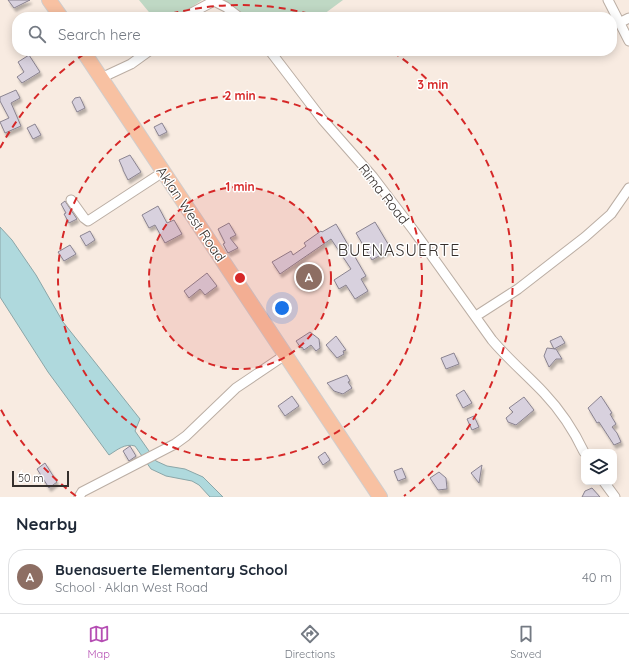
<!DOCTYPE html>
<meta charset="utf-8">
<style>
body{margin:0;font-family:Quicksand,sans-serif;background:#f6f6f7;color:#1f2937}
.controls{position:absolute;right:12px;bottom:12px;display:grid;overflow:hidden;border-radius:8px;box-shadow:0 2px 10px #0003}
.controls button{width:36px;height:36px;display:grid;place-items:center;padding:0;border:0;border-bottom:1px solid #e0e1e3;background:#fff;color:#1f2937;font:20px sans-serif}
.scale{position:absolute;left:12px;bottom:10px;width:57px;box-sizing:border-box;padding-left:4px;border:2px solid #36302d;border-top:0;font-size:11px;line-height:14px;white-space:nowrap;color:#36302d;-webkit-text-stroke:3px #fff;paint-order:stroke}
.you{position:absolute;left:282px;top:308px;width:14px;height:14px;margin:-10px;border:3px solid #fff;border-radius:50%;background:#1a73e8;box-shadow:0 0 0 6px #1a73e833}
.badge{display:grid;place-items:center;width:26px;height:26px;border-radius:50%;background:#b54eb3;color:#fff;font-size:13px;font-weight:700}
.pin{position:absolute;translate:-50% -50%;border:2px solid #fff;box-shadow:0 1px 4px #0006}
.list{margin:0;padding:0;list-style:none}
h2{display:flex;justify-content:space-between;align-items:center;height:52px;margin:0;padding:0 16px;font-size:17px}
h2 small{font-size:13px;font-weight:400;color:#747a83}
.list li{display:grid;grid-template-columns:26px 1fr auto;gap:12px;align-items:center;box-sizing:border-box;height:56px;margin:0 8px 8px;padding:0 8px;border:1px solid #e0e1e3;border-radius:16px}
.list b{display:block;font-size:15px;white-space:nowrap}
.list p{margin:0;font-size:13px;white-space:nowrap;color:#747a83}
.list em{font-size:13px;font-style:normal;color:#747a83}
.icon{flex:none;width:22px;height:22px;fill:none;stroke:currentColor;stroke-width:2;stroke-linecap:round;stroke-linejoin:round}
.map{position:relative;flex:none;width:629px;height:497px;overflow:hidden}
.search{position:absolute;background:#fff;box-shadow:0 2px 10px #0003;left:12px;right:12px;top:12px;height:44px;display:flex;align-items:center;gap:10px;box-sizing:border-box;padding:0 14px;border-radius:16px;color:#747a83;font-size:15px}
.sheet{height:116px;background:#fff}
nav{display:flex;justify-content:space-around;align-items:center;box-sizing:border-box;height:56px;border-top:1px solid #e0e1e3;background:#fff;font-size:11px;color:#747a83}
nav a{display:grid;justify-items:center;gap:2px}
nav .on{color:#b54eb3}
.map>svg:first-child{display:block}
.green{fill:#bfd8c4}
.water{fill:#afd9dd;stroke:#8ba6a8}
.building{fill:#d8d1de;stroke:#8a8390;filter:url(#shadow)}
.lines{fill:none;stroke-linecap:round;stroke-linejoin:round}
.street-casing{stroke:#bbaea4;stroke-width:11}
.primary-casing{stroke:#cfcdcd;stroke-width:16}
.street{stroke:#fff;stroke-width:9}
.primary{stroke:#f8c1a2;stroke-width:14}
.ring{fill:none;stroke:#d62828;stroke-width:2;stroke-dasharray:7 5}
.labels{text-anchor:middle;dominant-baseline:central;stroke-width:3;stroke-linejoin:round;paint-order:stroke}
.street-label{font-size:14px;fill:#36302d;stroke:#fff}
.quarter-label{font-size:16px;letter-spacing:1px;fill:#36302d;stroke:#fff}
.centre{fill:#d62828;stroke:#fff;stroke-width:2}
.ring-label{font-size:12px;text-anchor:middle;font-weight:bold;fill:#d62828;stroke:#fff;stroke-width:3;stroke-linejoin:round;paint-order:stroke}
</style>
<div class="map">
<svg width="629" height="497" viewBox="0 0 629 497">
<defs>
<filter id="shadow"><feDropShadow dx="2" dy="3.5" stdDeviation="1" flood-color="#0004"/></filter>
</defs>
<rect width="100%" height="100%" fill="#f8ebe1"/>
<!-- green -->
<path class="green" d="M139,0H202L177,17H153Z
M224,0H343L320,17H244L238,10Z"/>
<!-- water -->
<path class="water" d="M0,227L12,240L36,275L63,322L140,419L135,431L156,461L167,466L185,469L203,477L223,497H210L199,485L192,481L166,476L151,469L135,446C125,443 117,450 109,455L48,372L0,297Z"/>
<!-- building -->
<path class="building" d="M8,0H30L14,8Z
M29,55L40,72L22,83L17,77L24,72L18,62Z
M16,90L20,98L11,103L21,126L5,133L0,122L9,118L0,101V97Z
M80,97L85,108L77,112L72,102L75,98Z
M162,123L167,132L159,136L154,127Z
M35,124L41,135L33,139L27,128Z
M130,155L141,172L128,180L123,170V169L119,160Z
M65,201L77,219L69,223L64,214L66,213L61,204Z
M158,206L167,223L174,220L182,234L165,243L155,225L149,228L142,215Z
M375,222L391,249L372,260L356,233Z
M229,223L236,235L230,238L238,248L228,253L223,244L225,243L218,229Z
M336,224L366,276L361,279L368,291L355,299L346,285L339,289L334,280L351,269L331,239L280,274L272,262L291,251L293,255L306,246L304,243L321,231L322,232Z
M90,231L95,240L86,246L80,236Z
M70,245L76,254L64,261L58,252Z
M207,273L217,286L205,295L200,289L189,298L184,291Z
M310,332L319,339L320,348L316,351L311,345L304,350L302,347L301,348L296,341Z
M336,336L346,350L343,351L344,354L337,358L326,345Z
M561,336L565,343L554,349L550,341Z
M547,348L556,349L562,359H556L549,367L544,356Z
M454,353L459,364L446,369L441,358Z
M347,375L350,381L348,382L352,388L343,394L334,391L327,383Z
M464,390L472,403L463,408L456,395Z
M292,396L299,406L285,416L278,406Z
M601,396L612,413L610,414L616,424L612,427L617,433L621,442L614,445L599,422L597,423L588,408Z
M524,397L534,410L516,425L508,422L506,418L513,412L509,408Z
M474,416L479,427L472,430L467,419Z
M130,446L136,456L129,461L123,451Z
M325,452L330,460L323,465L318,457Z
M45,463L57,482L49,488L37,469Z
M482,465L479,483L471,473Z
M402,468L406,478L398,481L394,471Z
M439,472L446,478L447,489L438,490L430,478Z
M592,488L600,497H582L585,491Z"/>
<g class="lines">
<!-- street casing -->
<g class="street-casing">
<path id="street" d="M608,0L629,41
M184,17L214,1L226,7L239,17
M619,23L629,18
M270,51L322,119L373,177L414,231L492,340C508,359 527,375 544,393C561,411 574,431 584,452
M101,78L131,64L149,51
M71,200L84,218L88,221L163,172
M476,316L518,289L585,237L611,214L629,188
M604,482L615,497
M79,497L82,492L175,444L186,436L236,388L285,355"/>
</g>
<!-- primary casing -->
<g class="primary-casing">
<path id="primary" d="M49,0L61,17
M83,51L380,497"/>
</g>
<!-- street -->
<use href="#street" class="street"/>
<!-- primary -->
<use href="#primary" class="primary"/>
</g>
<!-- distance rings -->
<circle cx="240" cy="278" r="91" fill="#d62828" fill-opacity=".12"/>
<g class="ring">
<circle cx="240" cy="278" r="91"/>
<circle cx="240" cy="278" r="182"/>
<path d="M76 496A273 273 0 0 1 0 408M0 148A273 273 0 0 1 87 52M160 17A273 273 0 0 1 320 17M393 52A273 273 0 0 1 404 496"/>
</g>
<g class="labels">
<!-- street labels -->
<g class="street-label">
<text transform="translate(384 194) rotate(52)">Rima Road</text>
<text transform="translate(191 214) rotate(56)">Aklan West Road</text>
</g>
<!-- quarter labels -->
<g class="quarter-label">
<text x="399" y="250">BUENASUERTE</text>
</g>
</g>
<circle cx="240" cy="278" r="6" class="centre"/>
<g class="ring-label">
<text x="433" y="89">3 min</text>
<text x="240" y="100">2 min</text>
<text x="240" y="191">1 min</text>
</g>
</svg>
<div class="controls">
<button><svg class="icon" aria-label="layers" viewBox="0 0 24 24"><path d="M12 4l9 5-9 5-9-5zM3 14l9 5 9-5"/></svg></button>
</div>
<div class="scale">50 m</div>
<div class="you"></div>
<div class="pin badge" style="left:309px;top:277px;background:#8d6e63">A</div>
<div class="search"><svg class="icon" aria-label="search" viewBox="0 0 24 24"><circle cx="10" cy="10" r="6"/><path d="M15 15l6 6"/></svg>Search here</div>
</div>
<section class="sheet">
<h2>Nearby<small></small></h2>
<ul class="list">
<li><span class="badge" style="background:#8d6e63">A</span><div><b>Buenasuerte Elementary School</b><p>School · Aklan West Road</p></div><em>40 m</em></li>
</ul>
</section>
<nav>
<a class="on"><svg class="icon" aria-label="map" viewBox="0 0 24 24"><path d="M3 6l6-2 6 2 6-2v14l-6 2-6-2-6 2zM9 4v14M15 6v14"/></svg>Map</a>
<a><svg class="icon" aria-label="directions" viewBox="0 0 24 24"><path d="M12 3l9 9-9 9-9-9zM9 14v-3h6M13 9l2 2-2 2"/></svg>Directions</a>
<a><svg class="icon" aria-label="saved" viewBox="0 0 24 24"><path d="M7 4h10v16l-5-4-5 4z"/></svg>Saved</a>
</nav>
